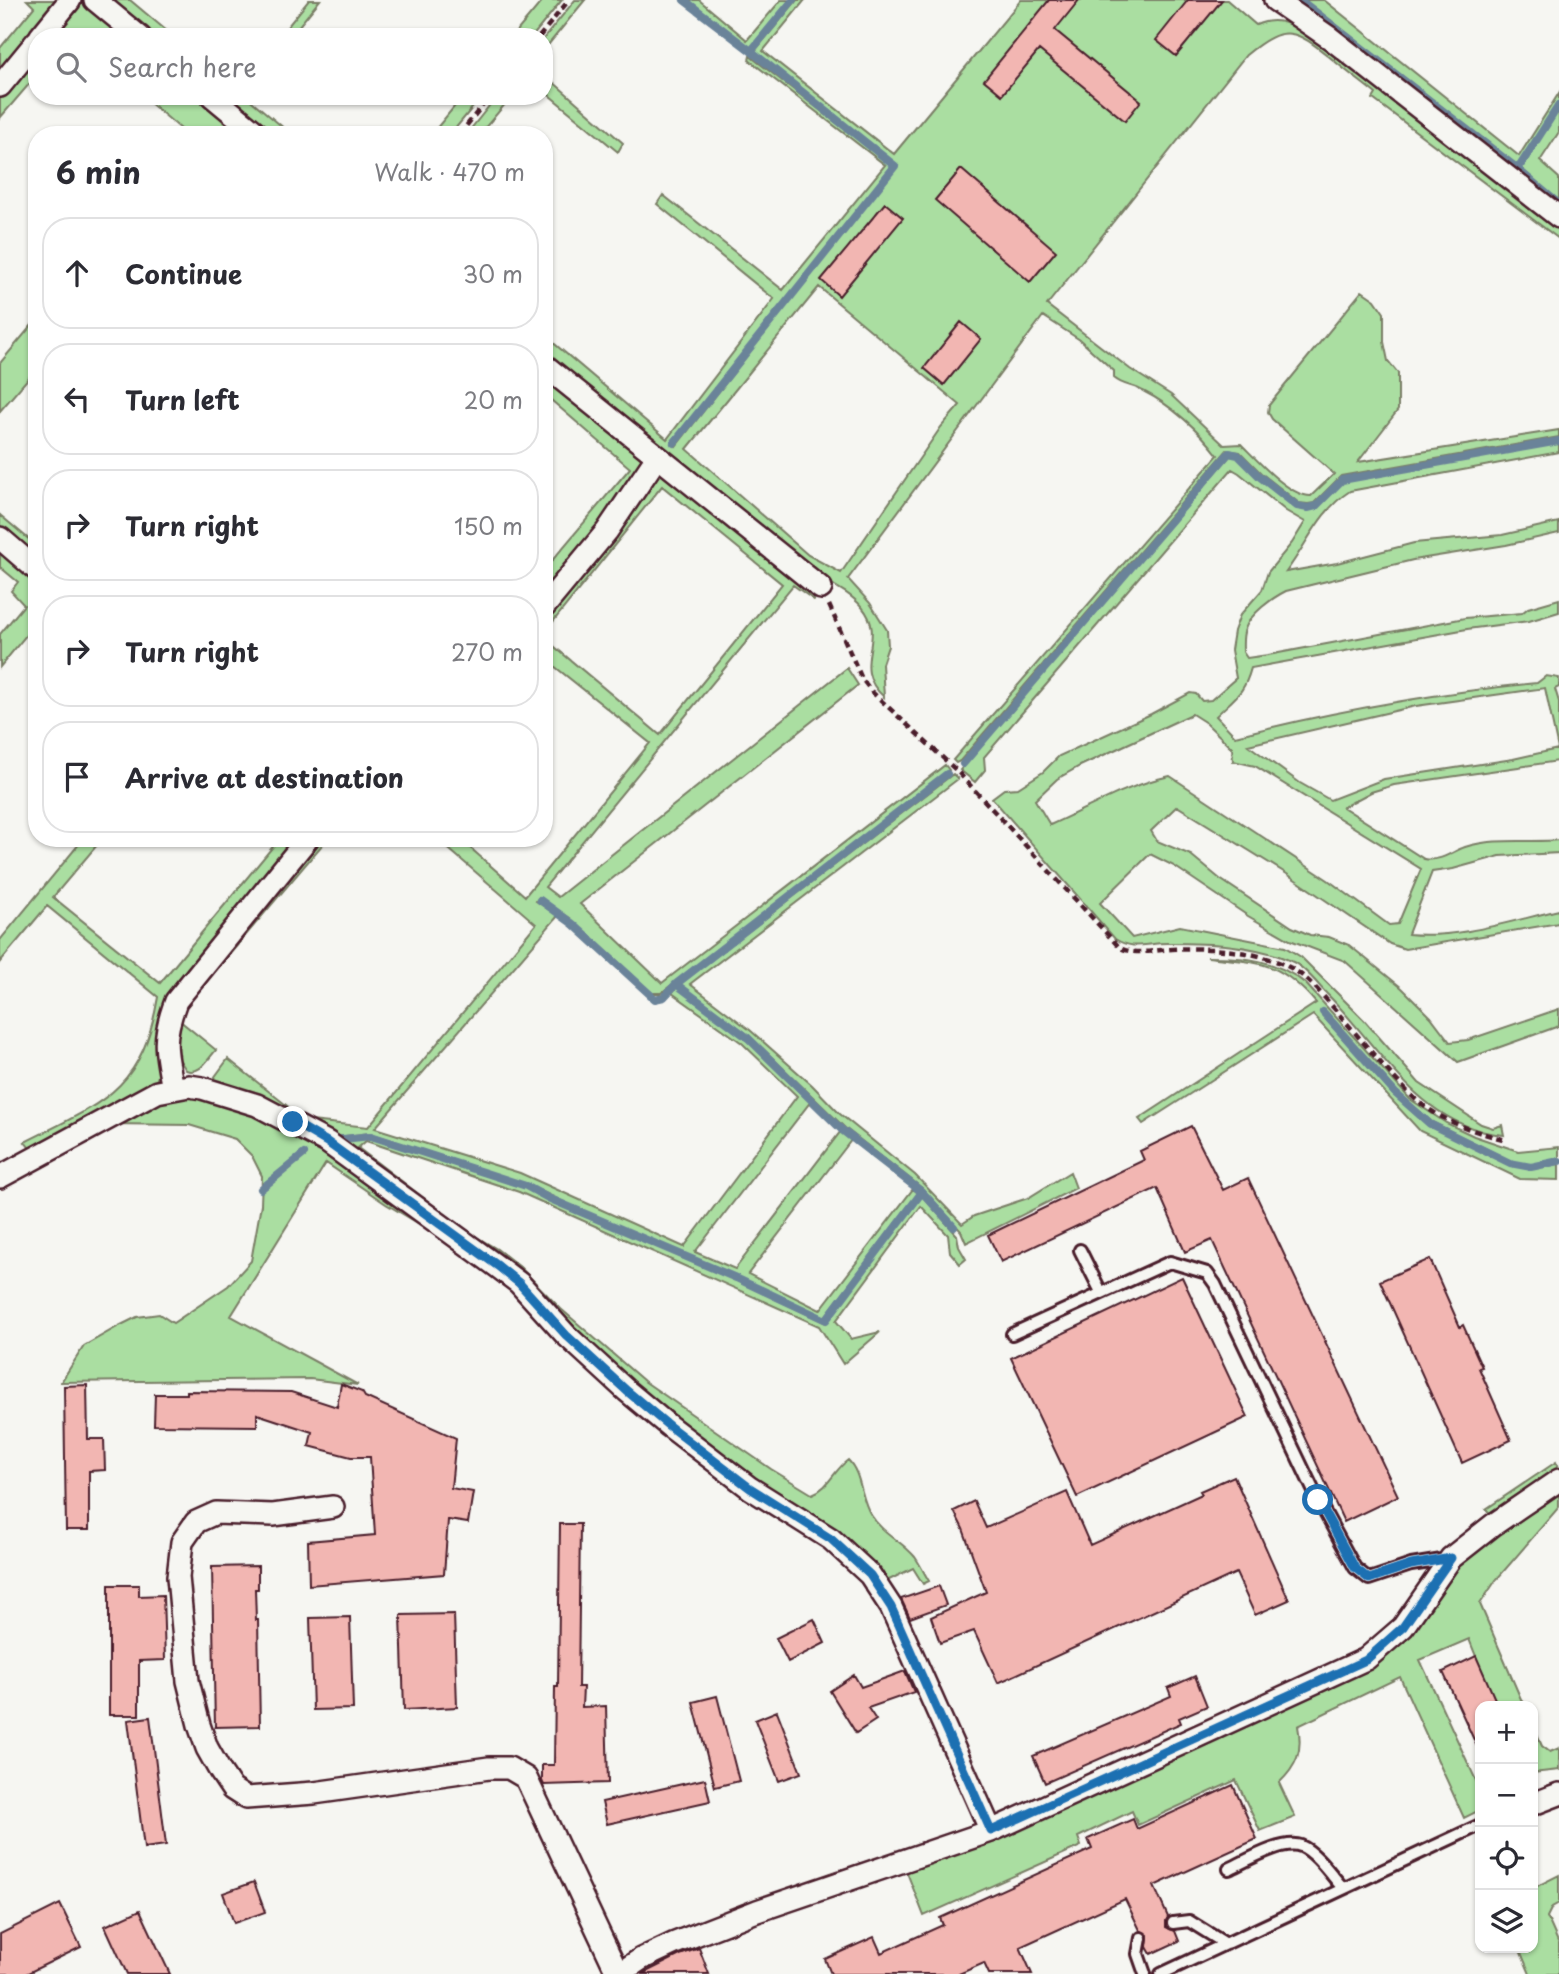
<!DOCTYPE html>
<meta charset="utf-8">
<style>
body{margin:0;font-family:"Playpen Sans",sans-serif;background:#f2f2f3;color:#2b2b33}
.controls{position:absolute;right:21px;bottom:21px;display:grid;overflow:hidden;border-radius:14px;box-shadow:0 2px 5px #0004}
.controls button{width:63px;height:63px;display:grid;place-items:center;padding:0;border:0;border-bottom:2px solid #e1e1e2;background:#fff;color:#2b2b33;font:35px sans-serif}
.stop{position:absolute;width:21px;height:21px;margin:-16px;border:5px solid #1f6fb2;border-radius:50%;background:#fff}
.stop.end{background:#1f6fb2;border-color:#fff;box-shadow:0 2px 7px #0008}
.list{margin:0;padding:0;list-style:none}
h2{display:flex;justify-content:space-between;align-items:center;height:91px;margin:0;padding:0 28px;font-size:30px}
h2 small{font-size:23px;font-weight:400;color:#7c7c81}
.list li{display:grid;grid-template-columns:46px 1fr auto;gap:21px;align-items:center;box-sizing:border-box;height:112px;margin:0 14px 14px;padding:0 14px;border:2px solid #e1e1e2;border-radius:28px}
.list b{display:block;font-size:26px;white-space:nowrap}
.list em{font-size:23px;font-style:normal;color:#7c7c81}
.icon{flex:none;width:38px;height:38px;fill:none;stroke:currentColor;stroke-width:2;stroke-linecap:round;stroke-linejoin:round}
.map{position:relative;flex:none;width:1559px;height:1974px;overflow:hidden}
.search{position:absolute;background:#fff;box-shadow:0 2px 5px #0004;left:28px;top:28px;width:525px;height:77px;display:flex;align-items:center;gap:18px;box-sizing:border-box;padding:0 24px;border-radius:28px;color:#7c7c81;font-size:26px}
.panel{position:absolute;background:#fff;box-shadow:0 2px 5px #0004;left:28px;top:126px;width:525px;height:721px;border-radius:28px}
.map>svg:first-child{display:block}
.green{fill:#aadea1;stroke:#7a7e66;stroke-width:2;fill-rule:evenodd}
.lines{fill:none;stroke-linecap:round;stroke-linejoin:round}
.stream{stroke:#6b8399;stroke-width:8}
.building{fill:#f2b6b2;stroke:#4a1f2b;stroke-width:2}
.service-casing{stroke:#4a1f2b;stroke-width:16}
.minor-casing{stroke:#4a1f2b;stroke-width:26}
.path{stroke:#4a1f2b;stroke-width:4.5;stroke-dasharray:7 5;stroke-linecap:butt}
.service{stroke:#f6f6f2;stroke-width:10}
.minor{stroke:#f6f6f2;stroke-width:21}
.route{stroke:#1f6fb2;stroke-width:9}
</style>
<div class="map">
<svg width="1559" height="1974" viewBox="0 0 1559 1974">
<rect width="100%" height="100%" fill="#f6f6f2"/>
<filter id="ink" filterUnits="userSpaceOnUse"><feTurbulence type="fractalNoise" baseFrequency=".0143" numOctaves="2"/><feDisplacementMap in="SourceGraphic" scale="14" xChannelSelector="R" yChannelSelector="G"/><feConvolveMatrix kernelMatrix="1 2 1 2 8 2 1 2 1" color-interpolation-filters="sRGB"/></filter>
<g filter="url(#ink)">
<!-- green -->
<path class="green" d="M27,0H61L0,75V48L34,7Z
M101,0H130L174,37H144Z
M309,0H320L290,37H279Z
M543,0H562L532,37H512Z
M575,0H585L544,50V38Z
M688,0H699L747,40L781,0H791L751,49Z
M797,0H805L763,51L894,154L1021,0H1227L1256,25C1274,17 1286,22 1303,30L1559,228V239L1373,99L1376,94C1361,82 1346,71 1332,59C1295,29 1285,23 1246,55L1047,305L1130,369L1171,395L1224,445L1241,444C1257,460 1289,496 1311,496L1334,474L1272,419L1268,412L1269,405L1362,291L1375,300L1384,313V342L1388,361L1398,373V410L1358,462L1559,430V437L1341,476L1314,503L1308,504L1299,503L1261,473L1240,452L1227,450L960,761L956,763L953,760L1218,455C1199,430 1171,405 1143,391C1133,385 1123,386 1114,378V371L1080,340L1043,316L848,579L870,603L887,630L888,646L882,664L884,697C848,665 889,639 862,607C851,594 835,586 821,578L544,356V335L667,439L774,299L657,204L663,195L783,290L885,165L749,60L750,56L892,166L672,443L676,446L897,165L754,52ZM819,287L960,405L941,427L841,573L808,555L687,449Z
M1303,0H1324L1519,156L1559,93V101L1517,167Z
M87,3L132,37H48L79,5Z
M37,51V75L0,118V96Z
M544,74L623,143L618,152L544,91Z
M142,96H203L249,135H188Z
M220,96H246L292,135H269Z
M463,96H482L450,135H431Z
M497,96H512L479,135H466Z
M1559,108V132L1540,161L1559,178V201L1520,169Z
M37,319V368L0,411V363Z
M544,375L639,451L643,458L641,471L544,596V570L630,468L544,394Z
M1559,442V452L1350,491C1320,510 1307,544 1286,572L1337,563L1414,543L1502,535L1559,522V533L1506,545L1413,560L1286,591C1272,598 1250,614 1245,629C1242,636 1243,645 1243,652L1247,658L1268,655L1465,618L1522,613L1528,608L1559,599V612L1529,621L1467,629L1251,668C1244,694 1235,697 1216,716L1235,736C1335,711 1435,693 1537,683L1546,676L1559,678V687L1555,689L1559,702V761L1394,785L1371,792L1343,807L1424,859C1440,862 1451,852 1465,847C1496,837 1528,843 1559,840V853L1500,856L1453,869L1432,872L1408,934C1458,939 1511,921 1559,910V923L1405,949L1390,944L1287,874L1177,806L1151,831L1157,841L1191,855L1220,879L1292,927L1310,935L1329,937L1349,945L1402,988L1431,1017L1450,1042L1468,1040L1559,1009V1026L1458,1062L1345,961L1290,940L1248,916L1174,866L1150,854L1100,903L1132,938L1180,926L1285,947L1301,957L1364,1020L1419,1083L1481,1124L1493,1128L1502,1125L1504,1135C1495,1134 1486,1133 1478,1130C1411,1110 1374,1041 1328,995C1318,985 1306,968 1293,962C1256,944 1207,943 1167,943C1146,943 1134,951 1115,939L992,798L1004,789L1018,788L1043,772L1059,756L1151,714L1190,693L1196,694L1202,701L1211,700L1236,678L1231,650L1234,631L1240,615L1262,590L1268,572L1292,543L1305,522L1286,511L1239,473L1232,469L984,757L985,770L975,782L960,770L1230,456L1237,457L1257,477L1297,507L1308,510L1317,508L1343,481ZM1545,688L1558,749L1513,759L1384,779L1330,800L1300,783L1248,745L1416,706ZM1192,714L1206,723L1232,748L1233,761L1255,766L1421,869L1398,924L1389,925L1328,880L1170,776C1124,786 1091,807 1050,825L1035,800L1057,779L1080,766Z
M661,471L814,591V600L793,585L545,887L558,897L847,668L858,685L580,904L662,983L945,765L949,770L661,993H652L570,918L539,897L536,901L558,916L375,1128L520,1173L684,1247L797,1096L742,1043L672,993L677,987L747,1039L811,1101L695,1252L735,1269L841,1131L852,1139L748,1274L820,1310L913,1189L918,1193L824,1318L736,1276L604,1221L526,1184L370,1133L329,1138L211,1082L228,1059L300,1116L311,1121L368,1127L536,924L436,838H459L525,896L650,743L544,658V638L660,735L782,584L662,486L544,633V614L654,474Z
M0,515L37,546V564L0,534Z
M0,548L37,579V622L0,667V634L24,605L11,591L18,582L0,567Z
M953,774L958,779L690,984L750,1030L812,1085L840,1114L915,1175L962,1224L974,1216L1028,1198L1070,1172L1076,1188L966,1243L961,1231L922,1188L845,1128L750,1036L680,984Z
M84,838H103L53,897L160,983L280,838H298L171,995L160,1069L156,1082L33,1152L25,1142C102,1103 142,1091 158,997L47,906L0,962V940Z
M313,838H328L180,1013L179,1020L216,1050C207,1060 200,1075 186,1070L174,1051L176,1010Z
M1207,957C1244,957 1277,959 1306,984L1410,1099L1446,1123L1474,1136L1518,1151L1559,1147V1159L1531,1165L1511,1161L1432,1122L1397,1092L1324,1011L1321,1014L1394,1095L1430,1126L1510,1164L1531,1169L1559,1164V1180L1520,1179L1420,1131L1313,1015L1143,1124L1139,1119L1316,1003C1279,960 1260,963 1207,957Z
M202,1091L327,1146L494,1269L386,1204L326,1163L231,1316L358,1385L310,1379L61,1382L84,1346L119,1326L137,1317L159,1314L173,1323L228,1286L251,1261L261,1205L262,1176L252,1156L235,1139L189,1125L111,1124L158,1096Z
M370,1138L524,1187L547,1200L735,1280L826,1323L922,1196L957,1235L959,1247L966,1259L960,1264L950,1252L948,1235L921,1206L836,1321L851,1339L880,1332L843,1364L819,1326L519,1192L366,1141L358,1148L470,1233L497,1249L520,1267L561,1309L644,1381L771,1469L812,1494C829,1488 834,1470 848,1460C862,1474 860,1498 871,1515C882,1533 902,1541 915,1557C920,1564 924,1573 929,1581L923,1584L913,1568L883,1583L699,1442L336,1141Z
M1556,1462L1559,1471L1492,1516L1486,1509Z
M1559,1490V1507L1496,1580L1480,1604L1524,1706H1496L1469,1639L1420,1660L1480,1789V1810L1464,1818L1400,1677L1298,1726C1303,1751 1297,1766 1279,1783L1295,1817L1260,1831L1236,1780L1138,1825L1132,1811L1078,1837L1081,1846L924,1916L906,1870L1412,1630L1469,1552Z
M1533,1726L1542,1746L1550,1752L1559,1748V1770L1533,1773Z
M1559,1875V1903L1552,1907L1547,1917L1559,1944V1974H1530L1519,1948H1533V1888Z"/>
<g class="lines">
<!-- stream -->
<path class="stream" d="M684,0L751,51L793,0
M1300,0L1514,166L1559,204
M1518,169L1559,105
M674,443L895,166L751,51
M963,764L1229,453L1238,455L1259,476L1297,506L1308,508L1316,506L1342,480L1559,441
M947,774L676,984L748,1038L842,1130L922,1192L954,1227
M540,900L573,924L655,999L664,997L676,984
M1323,1012L1395,1093L1430,1124L1510,1163L1531,1167L1559,1161
M334,1140L371,1136L526,1186L548,1198L736,1278L826,1320L922,1192
M261,1189L304,1154"/>
</g>
<!-- building -->
<path class="building" d="M1049,0H1079L1055,30L1141,101L1125,121L1039,50L1002,95L984,80Z
M1188,0H1222L1176,56L1156,40Z
M961,169L1056,251L1030,282L935,200Z
M885,203L903,218L839,296L821,280Z
M961,322L981,339L944,385L924,368Z
M1191,1126L1223,1190L1248,1178L1398,1496L1344,1522L1212,1240L1185,1252L1157,1188L1001,1262L988,1235L1144,1160L1140,1151Z
M1430,1259L1460,1327L1463,1325L1482,1367L1479,1368L1511,1440L1462,1463L1380,1281Z
M1182,1277L1248,1417L1077,1497L1011,1358Z
M341,1384L362,1392L365,1397L456,1438L451,1488L473,1492L468,1523L448,1520L444,1574L309,1585L308,1541L375,1535L370,1457H351L309,1446L312,1432L257,1414V1426L154,1425L155,1394H187V1391L291,1392L337,1407Z
M87,1385L88,1439H104L105,1470L89,1471V1530H66L64,1386Z
M1234,1476L1289,1600L1255,1615L1236,1573L998,1683L974,1631L940,1643L931,1617L986,1592L963,1529L954,1511L974,1501L986,1528L1067,1492L1090,1545L1202,1494L1200,1491Z
M560,1524H580L578,1687H583L582,1707L606,1706L608,1783L544,1785L542,1781V1765H554L555,1687H558Z
M258,1566V1589H255L256,1620H258L260,1726L215,1727L212,1567Z
M109,1585H139V1596L163,1595L165,1660L139,1661V1715H109Z
M939,1586L946,1605L910,1618L901,1599Z
M454,1614L457,1707L404,1710L401,1615Z
M350,1617L353,1709L313,1710L310,1618Z
M814,1619L825,1643L788,1662L776,1638Z
M1476,1656L1498,1706H1480V1753L1443,1672Z
M905,1671L914,1692L868,1708L876,1720L856,1733L830,1691L854,1675L861,1687Z
M1195,1676L1207,1706L1179,1718L1181,1723L1045,1783L1033,1756L1171,1696L1168,1688Z
M717,1696L739,1781L715,1787L693,1702Z
M777,1711L801,1773L779,1781L755,1720Z
M150,1717L166,1845L144,1848L128,1720Z
M705,1779L710,1801L607,1824L602,1802Z
M1233,1785L1257,1839L1154,1886L1168,1917L1166,1921V1927L1175,1931L1179,1941L1151,1954L1147,1947L1148,1935L1140,1930L1125,1899L1020,1947L1032,1974H989L984,1963L959,1974H831L825,1959L874,1937L881,1953L943,1925L940,1918L1092,1849L1088,1839L1133,1819L1137,1829Z
M254,1882L265,1912L234,1923L223,1893Z
M60,1904L81,1947L26,1974H0V1934Z
M140,1910L170,1974H127L105,1926Z
M699,1948L709,1974H642L680,1955Z"/>
<g class="lines">
<!-- service casing -->
<g class="service-casing">
<path id="service" d="M1080,1250L1101,1292
M1012,1334L1170,1262L1207,1273L1215,1284L1318,1500L1355,1568L1369,1579L1411,1565L1448,1559
M1229,1869C1246,1861 1283,1839 1301,1846C1317,1853 1331,1875 1343,1888
M1173,1923L1189,1921L1226,1944
M1141,1938L1138,1954L1145,1974
M1161,1974L1480,1825"/>
</g>
<!-- minor casing -->
<g class="minor-casing">
<path id="minor" d="M95,0L140,37
M1275,0L1330,38L1559,217
M40,37L70,0
M0,86L37,41
M212,96L259,135
M544,365L821,588
M0,538L37,570
M544,607L607,531L657,457
M173,1088C165,1050 162,1038 176,1001L308,838
M0,1177L157,1092L189,1086L202,1088L257,1105L327,1142L498,1267L519,1283L566,1335L627,1391L669,1426L750,1488L831,1539L870,1575L891,1607L991,1831
M333,1507L273,1515L216,1513L196,1522L182,1542L178,1577L188,1681L199,1725L207,1748L220,1771L232,1789L246,1798L314,1793L489,1768H509L526,1778L618,1974
M1533,1804L1559,1794
M619,1974L641,1959L675,1943L757,1911L991,1831L1366,1659L1403,1627L1451,1558L1493,1525L1559,1480"/>
</g>
<!-- path -->
<path class="path" d="M539,37L569,0
M459,135L490,96
M829,605L862,679L872,692L957,771L1120,948C1137,956 1153,950 1172,949C1208,947 1258,950 1291,968C1312,980 1328,1002 1344,1020C1366,1045 1387,1072 1411,1095C1437,1120 1472,1131 1506,1140"/>
<!-- service -->
<use href="#service" class="service"/>
<!-- minor -->
<use href="#minor" class="minor"/>
</g>
</g>
<g class="lines" filter="url(#ink)">
<!-- route -->
<path class="route" d="M293,1122L327,1142L498,1266L519,1283L566,1335L627,1391L669,1426L750,1488L831,1539L870,1575L891,1607L991,1831L1366,1660L1403,1627L1451,1558L1411,1565L1369,1579L1355,1568L1318,1500"/>
</g>
</svg>
<div class="controls">
<button>+</button>
<button>−</button>
<button><svg class="icon" aria-label="locate" viewBox="0 0 24 24"><circle cx="12" cy="12" r="6"/><path d="M12 2v4M12 18v4M2 12h4M18 12h4"/></svg></button>
<button><svg class="icon" aria-label="layers" viewBox="0 0 24 24"><path d="M12 4l9 5-9 5-9-5zM3 14l9 5 9-5"/></svg></button>
</div>
<div class="stop" style="left:1318px;top:1500px"></div>
<div class="stop end" style="left:293px;top:1122px"></div>
<div class="search"><svg class="icon" aria-label="search" viewBox="0 0 24 24"><circle cx="10" cy="10" r="6"/><path d="M15 15l6 6"/></svg>Search here</div>
<section class="panel">
<h2>6 min<small>Walk · 470 m</small></h2>
<ul class="list">
<li><svg class="icon" aria-label="ahead" viewBox="0 0 24 24"><path d="M12 20V5M6 11l6-6 6 6"/></svg><div><b>Continue</b></div><em>30 m</em></li>
<li><svg class="icon" aria-label="left" viewBox="0 0 24 24"><path d="M17 20v-9H6M10 6l-5 5 5 5"/></svg><div><b>Turn left</b></div><em>20 m</em></li>
<li><svg class="icon" aria-label="right" viewBox="0 0 24 24"><path d="M7 20v-9h11M14 6l5 5-5 5"/></svg><div><b>Turn right</b></div><em>150 m</em></li>
<li><svg class="icon" aria-label="right" viewBox="0 0 24 24"><path d="M7 20v-9h11M14 6l5 5-5 5"/></svg><div><b>Turn right</b></div><em>270 m</em></li>
<li><svg class="icon" aria-label="arrive" viewBox="0 0 24 24"><path d="M6 21V4h12l-3 4 3 4H6"/></svg><div><b>Arrive at destination</b></div></li>
</ul>
</section>
</div>
